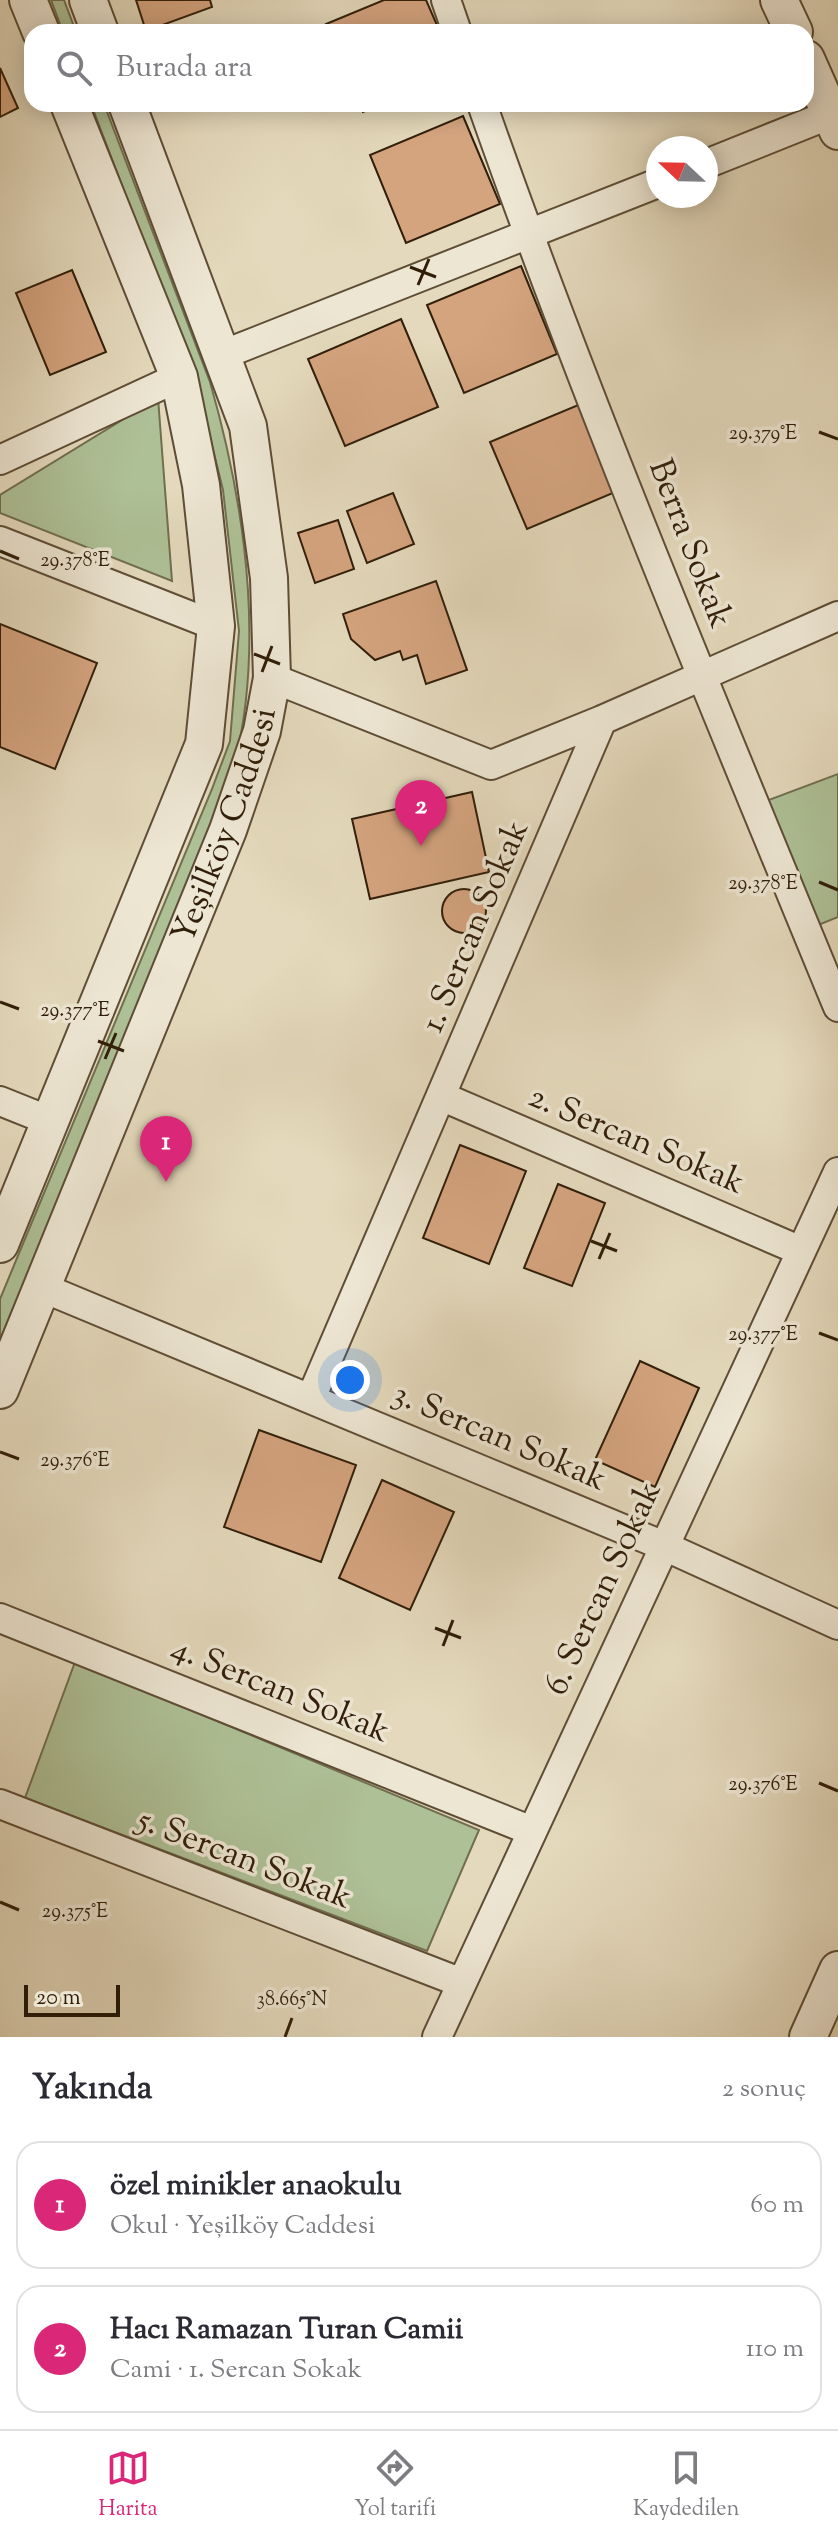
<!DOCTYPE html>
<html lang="tr">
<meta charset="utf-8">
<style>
body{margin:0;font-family:"Sorts Mill Goudy",serif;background:#f2f2f3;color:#2b2b33}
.compass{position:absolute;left:646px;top:136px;width:72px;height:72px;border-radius:50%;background:#fff;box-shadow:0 4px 20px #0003;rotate:292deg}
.scale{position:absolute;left:24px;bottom:20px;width:96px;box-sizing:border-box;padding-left:8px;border:4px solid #311e09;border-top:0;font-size:22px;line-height:28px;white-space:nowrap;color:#311e09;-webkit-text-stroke:6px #ede6d3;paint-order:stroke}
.you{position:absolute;left:350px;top:1380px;width:28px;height:28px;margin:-20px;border:6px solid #fff;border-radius:50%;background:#1a73e8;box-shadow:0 0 0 12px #1a73e833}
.badge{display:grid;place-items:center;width:52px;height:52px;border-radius:50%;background:#db2777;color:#fff;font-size:26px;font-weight:700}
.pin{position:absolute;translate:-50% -66px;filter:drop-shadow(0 2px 4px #0008)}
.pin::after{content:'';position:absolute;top:42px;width:28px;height:24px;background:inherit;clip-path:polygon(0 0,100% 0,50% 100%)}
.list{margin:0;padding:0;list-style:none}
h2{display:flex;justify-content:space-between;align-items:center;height:104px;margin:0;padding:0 32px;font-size:34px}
h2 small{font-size:26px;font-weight:400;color:#7c7c81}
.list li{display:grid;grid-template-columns:52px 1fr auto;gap:24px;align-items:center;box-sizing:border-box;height:128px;margin:0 16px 16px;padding:0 16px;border:2px solid #e1e1e2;border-radius:24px}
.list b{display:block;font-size:30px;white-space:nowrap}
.list p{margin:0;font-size:26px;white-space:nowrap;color:#7c7c81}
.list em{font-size:26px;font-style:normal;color:#7c7c81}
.icon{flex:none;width:44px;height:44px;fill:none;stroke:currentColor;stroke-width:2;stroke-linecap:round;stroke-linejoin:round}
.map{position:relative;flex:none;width:838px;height:2037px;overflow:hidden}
.search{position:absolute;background:#fff;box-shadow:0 4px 20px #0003;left:24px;right:24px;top:24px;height:88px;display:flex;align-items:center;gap:20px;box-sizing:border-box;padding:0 28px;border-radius:24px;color:#7c7c81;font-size:30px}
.sheet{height:392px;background:#fff}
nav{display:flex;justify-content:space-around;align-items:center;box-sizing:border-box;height:112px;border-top:2px solid #e1e1e2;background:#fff;font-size:22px;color:#7c7c81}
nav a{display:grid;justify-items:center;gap:4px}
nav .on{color:#db2777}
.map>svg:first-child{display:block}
.green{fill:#aec096;stroke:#706f50;stroke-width:2}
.building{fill:#d4a47f;stroke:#311e09;stroke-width:2}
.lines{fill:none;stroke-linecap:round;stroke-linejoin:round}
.minor-casing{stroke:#5e4d36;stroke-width:32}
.tertiary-casing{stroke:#5e4d36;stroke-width:40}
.minor{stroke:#ede6d3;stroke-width:28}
.tertiary{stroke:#ede6d3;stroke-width:36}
.ticks{fill:none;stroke:#311e09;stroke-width:3}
.labels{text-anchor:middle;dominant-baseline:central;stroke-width:7;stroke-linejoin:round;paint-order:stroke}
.street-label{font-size:34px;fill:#311e09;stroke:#ede6d3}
.ticks-label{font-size:20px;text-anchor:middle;fill:#311e09;stroke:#ede6d3;stroke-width:7;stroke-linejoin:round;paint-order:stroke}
</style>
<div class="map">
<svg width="838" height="2037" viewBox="0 0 838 2037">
<rect width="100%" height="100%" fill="#e4d9bc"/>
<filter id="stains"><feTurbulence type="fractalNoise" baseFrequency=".0025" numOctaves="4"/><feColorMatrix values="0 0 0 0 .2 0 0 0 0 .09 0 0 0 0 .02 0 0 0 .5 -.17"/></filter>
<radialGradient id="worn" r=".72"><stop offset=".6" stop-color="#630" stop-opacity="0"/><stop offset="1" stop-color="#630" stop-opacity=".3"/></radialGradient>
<!-- green -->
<path class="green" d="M51,0H64L76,32H63Z
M91,104H104L210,382C247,511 269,667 225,796L0,1340V1299L212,789L230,741L239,631L223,490L196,380Z
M158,398L172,581L0,513V495Z
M838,774V917L816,926L766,801Z
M75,1662L479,1830L427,1951L25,1798Z"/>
<!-- building -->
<path class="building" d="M136,0H210L212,7L146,31Z
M384,0H426L440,32H330L326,24Z
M0,68L18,108L0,117Z
M360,104H382L363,112Z
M463,116L500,204L406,243L370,155Z
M521,266L557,354L464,393L427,305Z
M72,270L106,352L50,375L16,293Z
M401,319L438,407L345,446L308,359Z
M583,403L620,490L527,529L490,442Z
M393,493L414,544L367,563L347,511Z
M338,520L354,569L315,583L298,533Z
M436,581L467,670L426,684L417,655L403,660L400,651L375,660L351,639L343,614Z
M0,624L97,663L55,769L0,747Z
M472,792L489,872L370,899L352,819Z
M442 911a22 22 0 1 1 44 0a22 22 0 1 1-44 0Z
M460,1145L526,1171L489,1264L423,1238Z
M558,1184L605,1203L572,1286L524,1268Z
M640,1361L699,1388L655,1487L595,1460Z
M259,1430L356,1465L321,1562L224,1527Z
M382,1480L454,1512L410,1610L339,1578Z"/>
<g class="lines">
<!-- minor casing -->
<g class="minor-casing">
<path id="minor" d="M446,0L457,32
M482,104C589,409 715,708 838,1007
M706,164L831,114
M222,355L658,183
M0,460L179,377
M0,541L216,626
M272,678L491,765L602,720
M443,1097L801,1251
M0,1101L50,1121
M41,1287L664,1546L838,1625
M311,1398L602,720L838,616
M0,1618L532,1831
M0,1804L462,1983
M437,2037L838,1172"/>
</g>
<!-- tertiary casing -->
<g class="tertiary-casing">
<g id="tertiary">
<path d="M28,0L41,32"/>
<path d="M88,0L100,32"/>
<path d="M779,0L794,32"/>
<path d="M806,59L838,131"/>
<path d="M0,1244L204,744L216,626L201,485L179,377L69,104"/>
<path id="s1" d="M0,1390L228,830L262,731L272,678L269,578L248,426L127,104"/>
<path d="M808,2037L838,1970"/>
</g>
</g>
<!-- minor -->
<use href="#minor" class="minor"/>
<!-- tertiary -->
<use href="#tertiary" class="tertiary"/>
</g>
<!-- ticks -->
<path class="ticks" d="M410,267L436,277M418,285L429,259M819,432L838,439M0,551L19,559M254,654L280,664M262,672L272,646M819,882L838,890M0,1002L19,1009M98,1041L124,1051M105,1059L116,1033M591,1241L617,1251M599,1259L610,1233M819,1333L838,1340M0,1452L19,1459M435,1628L461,1638M443,1646L453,1620M819,1783L838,1791M0,1902L19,1910M285,2037L292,2018"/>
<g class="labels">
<!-- street labels -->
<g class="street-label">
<text transform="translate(689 544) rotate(69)">Berra Sokak</text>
<text stroke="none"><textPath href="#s1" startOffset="608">Yeşilköy Caddesi</textPath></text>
<text transform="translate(476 927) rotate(-67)">1. Sercan Sokak</text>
<text transform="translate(636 1141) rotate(23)">2. Sercan Sokak</text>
<text transform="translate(499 1438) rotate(23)">3. Sercan Sokak</text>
<text transform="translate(604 1589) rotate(-65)">6. Sercan Sokak</text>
<text transform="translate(280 1691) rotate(22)">4. Sercan Sokak</text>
<text transform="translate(244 1860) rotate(21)">5. Sercan Sokak</text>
</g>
</g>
<g class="ticks-label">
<text x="763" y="439">29.379°E</text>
<text x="75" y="566">29.378°E</text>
<text x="763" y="889">29.378°E</text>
<text x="75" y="1016">29.377°E</text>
<text x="763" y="1340">29.377°E</text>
<text x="75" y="1466">29.376°E</text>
<text x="763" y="1790">29.376°E</text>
<text x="75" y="1917">29.375°E</text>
<text x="292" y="2005">38.665°N</text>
</g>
<rect width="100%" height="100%" filter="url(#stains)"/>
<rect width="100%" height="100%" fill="url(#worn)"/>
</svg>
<svg class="compass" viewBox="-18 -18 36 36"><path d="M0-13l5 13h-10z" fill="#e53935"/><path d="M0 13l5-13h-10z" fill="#7c7c81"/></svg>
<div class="scale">20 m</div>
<div class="you"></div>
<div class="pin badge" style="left:166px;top:1182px">1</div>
<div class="pin badge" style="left:421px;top:846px">2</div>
<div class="search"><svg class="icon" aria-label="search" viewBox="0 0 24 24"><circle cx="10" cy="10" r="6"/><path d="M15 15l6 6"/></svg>Burada ara</div>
</div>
<section class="sheet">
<h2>Yakında<small>2 sonuç</small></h2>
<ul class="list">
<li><span class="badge">1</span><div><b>özel minikler anaokulu</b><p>Okul · Yeşilköy Caddesi</p></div><em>60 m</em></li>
<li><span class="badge">2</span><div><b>Hacı Ramazan Turan Camii</b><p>Cami · 1. Sercan Sokak</p></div><em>110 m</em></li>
</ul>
</section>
<nav>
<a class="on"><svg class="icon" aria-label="map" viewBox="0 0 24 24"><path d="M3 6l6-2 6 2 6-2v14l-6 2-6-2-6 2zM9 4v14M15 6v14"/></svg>Harita</a>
<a><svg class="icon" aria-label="directions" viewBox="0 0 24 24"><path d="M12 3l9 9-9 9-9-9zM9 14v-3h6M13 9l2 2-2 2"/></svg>Yol tarifi</a>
<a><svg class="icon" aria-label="saved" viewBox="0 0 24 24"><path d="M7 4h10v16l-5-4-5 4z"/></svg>Kaydedilen</a>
</nav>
